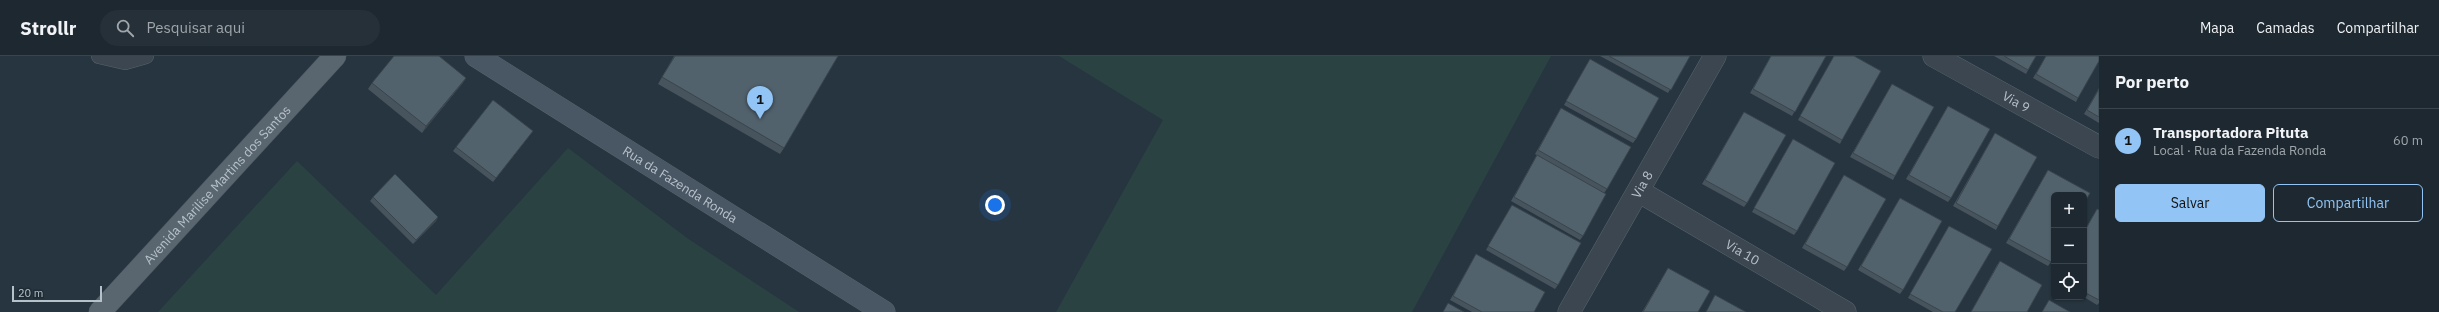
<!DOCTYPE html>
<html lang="pt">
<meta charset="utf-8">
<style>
body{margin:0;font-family:"IBM Plex Sans",sans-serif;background:#253038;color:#f1f3f6}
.controls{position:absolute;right:12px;bottom:12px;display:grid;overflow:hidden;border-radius:6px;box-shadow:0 1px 3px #0004}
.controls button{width:36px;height:36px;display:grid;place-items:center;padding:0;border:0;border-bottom:1px solid #3b444c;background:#1d2830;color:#f1f3f6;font:20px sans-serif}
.scale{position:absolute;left:12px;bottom:10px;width:90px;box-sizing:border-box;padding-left:4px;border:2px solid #b7c1ca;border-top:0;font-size:11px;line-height:14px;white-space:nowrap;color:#b7c1ca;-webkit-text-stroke:3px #1f2b35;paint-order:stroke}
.you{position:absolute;left:995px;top:149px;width:14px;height:14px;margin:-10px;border:3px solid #fff;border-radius:50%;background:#1a73e8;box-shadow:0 0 0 6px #1a73e833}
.badge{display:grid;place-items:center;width:26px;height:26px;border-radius:50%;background:#92c5f5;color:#111;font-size:13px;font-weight:700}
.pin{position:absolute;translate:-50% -33px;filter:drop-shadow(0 1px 2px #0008)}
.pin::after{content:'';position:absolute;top:21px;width:14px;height:12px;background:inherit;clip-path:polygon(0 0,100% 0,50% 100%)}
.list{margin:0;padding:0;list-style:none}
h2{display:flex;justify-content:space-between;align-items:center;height:52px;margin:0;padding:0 16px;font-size:17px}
h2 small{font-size:13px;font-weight:400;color:#a0a6ab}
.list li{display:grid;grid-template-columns:26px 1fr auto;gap:12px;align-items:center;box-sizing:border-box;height:64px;padding:0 16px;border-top:1px solid #3b444c}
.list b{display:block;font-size:15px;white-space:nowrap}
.list p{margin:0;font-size:13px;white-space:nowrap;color:#a0a6ab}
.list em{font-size:13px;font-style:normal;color:#a0a6ab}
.actions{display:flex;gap:8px;padding:12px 16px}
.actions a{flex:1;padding:9px 0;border:1px solid #92c5f5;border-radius:6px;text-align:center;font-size:14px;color:#92c5f5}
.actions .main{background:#92c5f5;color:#111}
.icon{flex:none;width:22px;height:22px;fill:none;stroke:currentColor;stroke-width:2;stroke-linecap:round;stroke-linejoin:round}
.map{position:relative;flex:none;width:2099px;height:256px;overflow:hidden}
header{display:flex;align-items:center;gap:24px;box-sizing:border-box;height:56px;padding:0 20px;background:#1d2830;border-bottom:1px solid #3b444c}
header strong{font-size:19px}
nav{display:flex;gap:22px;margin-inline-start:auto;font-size:14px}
.search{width:280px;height:36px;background:#253038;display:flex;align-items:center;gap:10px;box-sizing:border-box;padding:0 14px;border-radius:22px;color:#a0a6ab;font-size:15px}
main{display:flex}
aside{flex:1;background:#1d2830}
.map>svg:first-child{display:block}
.green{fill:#2a4342}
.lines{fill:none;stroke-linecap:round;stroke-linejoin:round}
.service-casing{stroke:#58646d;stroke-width:16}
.minor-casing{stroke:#58646d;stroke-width:23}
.secondary-casing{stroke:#58646d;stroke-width:23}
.primary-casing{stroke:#47525c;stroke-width:23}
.service{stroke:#3b4650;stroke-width:15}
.minor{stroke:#3b4650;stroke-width:22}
.secondary{stroke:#495663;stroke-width:22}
.primary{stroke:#596670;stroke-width:22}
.wall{fill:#47545e}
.shaded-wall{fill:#39454c}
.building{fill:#52626d;stroke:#39454c}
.labels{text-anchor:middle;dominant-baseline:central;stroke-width:4;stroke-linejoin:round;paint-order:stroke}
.street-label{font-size:13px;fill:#b7c1ca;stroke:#1f2b35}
</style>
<header>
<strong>Strollr</strong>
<div class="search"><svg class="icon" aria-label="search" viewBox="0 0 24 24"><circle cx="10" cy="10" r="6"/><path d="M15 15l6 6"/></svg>Pesquisar aqui</div>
<nav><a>Mapa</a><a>Camadas</a><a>Compartilhar</a></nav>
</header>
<main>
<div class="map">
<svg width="2099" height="256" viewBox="0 0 2099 256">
<rect width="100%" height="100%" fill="#273540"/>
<!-- green -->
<path class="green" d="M1059,0H1551L1412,256H1056L1163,64Z
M568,92L687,182L799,256H158L297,105L436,239Z"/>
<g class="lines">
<!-- service casing -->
<g class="service-casing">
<path id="service" d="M99,0L125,6L146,0"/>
</g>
<!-- minor casing -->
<g class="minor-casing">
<g id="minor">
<path id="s1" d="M1934,0L2099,91"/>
<path id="s2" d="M1640,136L1845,256"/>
<path id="s3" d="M1569,256L1715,0"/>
</g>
</g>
<!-- secondary casing -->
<g class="secondary-casing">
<g id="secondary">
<path id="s4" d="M476,0L884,256"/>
</g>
</g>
<!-- primary casing -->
<g class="primary-casing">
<g id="primary">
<path id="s5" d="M100,256L335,0"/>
</g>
</g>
<!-- service -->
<use href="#service" class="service"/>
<!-- minor -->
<use href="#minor" class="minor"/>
<!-- secondary -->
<use href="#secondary" class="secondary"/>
<!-- primary -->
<use href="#primary" class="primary"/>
</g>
<!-- wall -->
<path class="wall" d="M674,0H838L784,92L780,98L658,28Z
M1600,0H1690L1668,37Z
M1771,0H1826L1792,60L1750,37Z
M1834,0H1854L1842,84L1840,88L1798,64Z
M1994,0H2036L2026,18Z
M2046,0H2099L2076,46L2033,22Z
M1590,3L1636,83L1633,87L1564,49Z
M466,22L462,28L422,77L368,33L372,27Z
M1892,28L1895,120L1893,124L1850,101Z
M2099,32V67L2084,58Z
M1948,50L1951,142L1948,146L1906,123Z
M1561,52L1607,133L1604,137L1535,98Z
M1744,56L1747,147L1744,151L1702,128Z
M533,75L493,126L453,95L456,91Z
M1995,77L1998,170L1996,174L1953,150Z
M1793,83L1797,175L1794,179L1752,156Z
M1537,99L1583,180L1580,184L1511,145Z
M2048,114L2051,206L2048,210L2006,187Z
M1844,119L1847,211L1844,215L1802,192Z
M373,141L438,161L436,165L413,188L370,145Z
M1900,142L1903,234L1900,238L1858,214Z
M1512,149L1558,229L1555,233L1486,194Z
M2097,153L2099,154V247L2097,249L2084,241V175Z
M1949,170L1955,256H1933L1908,242Z
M1476,198L1534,256H1472L1450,244Z
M2000,205L2027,256H1971L1997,209Z
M1668,212L1698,256H1642Z"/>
<!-- shaded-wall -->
<path class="shaded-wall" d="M466,22L462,28L422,77L426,70Z
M438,161L436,165L413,188L416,184Z"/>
<!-- building -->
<path class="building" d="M394,0H439L466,22L426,70L372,27Z
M675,0H838L784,92L662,21Z
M1609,0H1690L1671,34Z
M1771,0H1826L1795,56L1753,33Z
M1834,0H1854L1881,15L1842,84L1800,60Z
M2004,0H2036L2028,14Z
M2046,0H2099V5L2078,42L2036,18Z
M1590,3L1659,42L1636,83L1566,45Z
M1892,28L1934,51L1895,120L1853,97Z
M2099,33V61L2087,54Z
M493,44L533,75L496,122L456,91Z
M1948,50L1990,73L1951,142L1909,119Z
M1561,52L1631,91L1607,133L1538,94Z
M1744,56L1786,79L1747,147L1705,124Z
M1995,77L2037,101L1998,170L1956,147Z
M1793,83L1835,107L1797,175L1754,152Z
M1537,99L1606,138L1583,180L1514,141Z
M2048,114L2090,137L2084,148V139H2054V201L2051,206L2009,183Z
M395,118L438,161L416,184L373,141Z
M1844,119L1886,143L1847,211L1805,188Z
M1900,142L1942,165L1903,234L1861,210Z
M1512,149L1581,187L1558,229L1488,190Z
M2097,153L2099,154V244L2084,236V176Z
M1949,170L1992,193L1955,256H1943L1910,238Z
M1476,198L1545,236L1534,256H1482L1453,240Z
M2000,205L2042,229L2027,256H1971Z
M1668,212L1710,235L1698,256H1643Z
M1715,239L1746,256H1706Z
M2049,244L2070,256H2042Z
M1448,247L1464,256H1443Z"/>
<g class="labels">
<!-- street labels -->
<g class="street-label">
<text stroke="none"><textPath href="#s1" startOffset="94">Via 9</textPath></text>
<text stroke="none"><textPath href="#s5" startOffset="173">Avenida Marilise Martins dos Santos</textPath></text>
<text stroke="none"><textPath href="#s4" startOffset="241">Rua da Fazenda Ronda</textPath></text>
<text stroke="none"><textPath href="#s3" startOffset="147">Via 8</textPath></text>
<text stroke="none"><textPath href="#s2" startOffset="119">Via 10</textPath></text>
</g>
</g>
</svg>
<div class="controls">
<button>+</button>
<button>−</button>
<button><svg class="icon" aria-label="locate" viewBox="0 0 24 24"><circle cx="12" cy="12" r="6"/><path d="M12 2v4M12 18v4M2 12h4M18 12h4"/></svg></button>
</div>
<div class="scale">20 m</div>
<div class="you"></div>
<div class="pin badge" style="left:760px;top:63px">1</div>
</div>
<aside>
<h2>Por perto<small></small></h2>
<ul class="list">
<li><span class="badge">1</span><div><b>Transportadora Pituta</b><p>Local · Rua da Fazenda Ronda</p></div><em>60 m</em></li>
</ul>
<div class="actions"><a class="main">Salvar</a><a>Compartilhar</a></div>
</aside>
</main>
